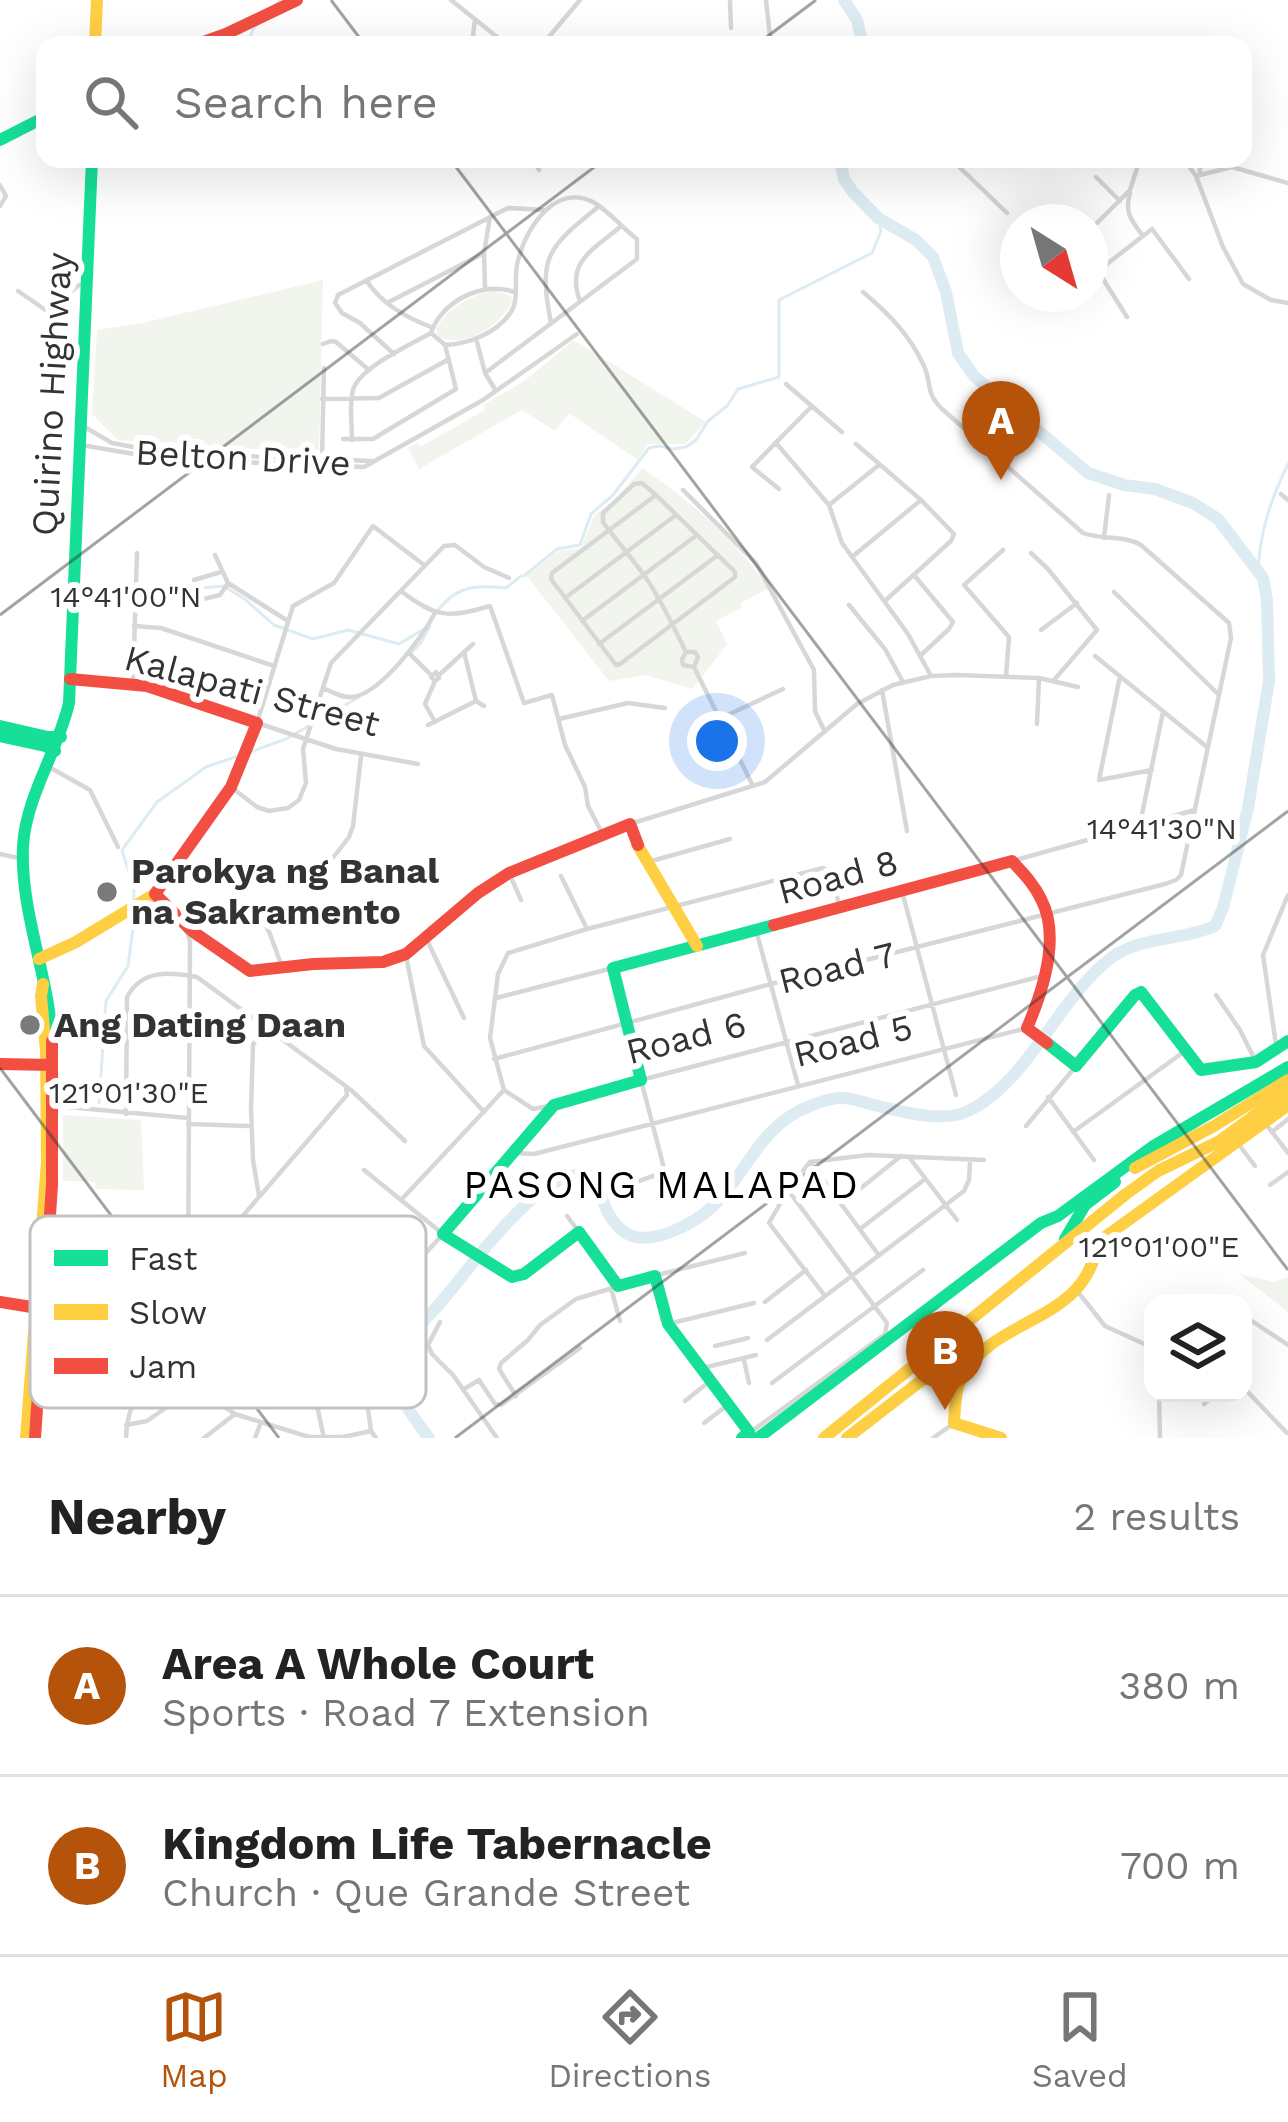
<!DOCTYPE html>
<meta charset="utf-8">
<style>
body{margin:0;font-family:"Work Sans",sans-serif;background:#f2f2f2;color:#222}
.controls{position:absolute;right:36px;bottom:36px;display:grid;overflow:hidden;border-radius:24px;box-shadow:0 12px 48px #0002}
.controls button{width:108px;height:108px;display:grid;place-items:center;padding:0;border:0;border-bottom:3px solid #e0e0e0;background:#fff;color:#222;font:60px sans-serif}
.compass{position:absolute;left:1000px;top:204px;width:108px;height:108px;border-radius:50%;background:#fff;box-shadow:0 12px 48px #0002;rotate:143deg}
.you{position:absolute;left:717px;top:741px;width:42px;height:42px;margin:-30px;border:9px solid #fff;border-radius:50%;background:#1a73e8;box-shadow:0 0 0 18px #1a73e833}
.badge{display:grid;place-items:center;width:78px;height:78px;border-radius:50%;background:#b45309;color:#fff;font-size:39px;font-weight:700}
.pin{position:absolute;translate:-50% -99px;filter:drop-shadow(0 3px 6px #0008)}
.pin::after{content:'';position:absolute;top:63px;width:42px;height:36px;background:inherit;clip-path:polygon(0 0,100% 0,50% 100%)}
.list{margin:0;padding:0;list-style:none}
h2{display:flex;justify-content:space-between;align-items:center;height:156px;margin:0;padding:0 48px;font-size:51px}
h2 small{font-size:39px;font-weight:400;color:#767676}
.list li{display:grid;grid-template-columns:78px 1fr auto;gap:36px;align-items:center;box-sizing:border-box;height:180px;padding:0 48px;border-top:3px solid #e0e0e0}
.list b{display:block;font-size:45px;white-space:nowrap}
.list p{margin:0;font-size:39px;white-space:nowrap;color:#767676}
.list em{font-size:39px;font-style:normal;color:#767676}
.icon{flex:none;width:66px;height:66px;fill:none;stroke:currentColor;stroke-width:2;stroke-linecap:round;stroke-linejoin:round}
.map{position:relative;flex:none;width:1288px;height:1438px;overflow:hidden}
.search{position:absolute;background:#fff;box-shadow:0 12px 48px #0002;left:36px;right:36px;top:36px;height:132px;display:flex;align-items:center;gap:30px;box-sizing:border-box;padding:0 42px;border-radius:24px;color:#767676;font-size:45px}
.sheet{height:516px;background:#fff}
nav{display:flex;justify-content:space-around;align-items:center;box-sizing:border-box;height:168px;border-top:3px solid #e0e0e0;background:#fff;font-size:33px;color:#767676}
nav a{display:grid;justify-items:center;gap:6px}
nav .on{color:#b45309}
.map>svg:first-child{display:block}
.green{fill:#f1f5ed}
.lines{fill:none;stroke-linecap:round;stroke-linejoin:round}
.stream{stroke:#ddebf3;stroke-width:3}
.river{stroke:#ddebf3;stroke-width:12}
.street{stroke:#d7d7d7;stroke-width:4.5}
.fast{stroke:#16e098;stroke-width:12}
.slow{stroke:#ffcf43;stroke-width:12}
.jam{stroke:#f24e42;stroke-width:12}
.ticks{fill:none;stroke:#333;stroke-width:3;stroke-opacity:0.45}
.poi-dot{fill:#7a7a7a;stroke:#fff;stroke-width:4.5}
.labels{text-anchor:middle;dominant-baseline:central;stroke-width:12;stroke-linejoin:round;paint-order:stroke}
.street-label{font-size:36px;fill:#333;stroke:#fff}
.poi-label{font-size:36px;font-weight:bold;fill:#333;stroke:#fff;text-anchor:start}
.neighbourhood-label{font-size:39px;letter-spacing:3px;fill:#000;stroke:#fff}
.key{fill:#fff;stroke:#c2c2c2;stroke-width:3}
.key-label{font-size:33px;fill:#333}
.ticks-label{font-size:30px;text-anchor:middle;fill:#333;stroke:#fff;stroke-width:12;stroke-linejoin:round;paint-order:stroke}
</style>
<div class="map">
<svg width="1288" height="1438" viewBox="0 0 1288 1438">
<rect width="100%" height="100%" fill="#fff"/>
<!-- green -->
<path class="green" d="M323,280L319,453L118,440L92,414L97,330L142,323Z
M494,290L511,296L512,302C499,326 466,349 439,337L436,329C449,306 469,297 494,290Z
M574,340L706,422L685,444H648L638,460L569,413L555,431L522,410L419,469L408,448L417,443L420,447L485,410L483,405L523,382Z
M642,468C687,499 740,542 768,589L741,603L742,607L716,621L727,644L693,689L645,675L609,681L527,576L558,551L581,548L594,516L619,496Z
M63,1115L141,1120L144,1190L96,1189L95,1182L63,1181Z
M1239,1274L1274,1282L1288,1277V1312Z"/>
<g class="lines">
<!-- stream -->
<path class="stream" d="M272,9L280,0
M248,45L253,29L261,21
M1258,571C1260,531 1271,499 1288,464
M524,576L557,549L580,545L591,514L613,495L649,448L659,446L673,449L686,447L696,440L708,421L727,406L738,389L779,377V300L872,253L881,231L878,218
M174,590L224,586L246,600L274,625L313,639L348,630L399,644L424,629
M437,612C456,585 476,585 506,588L521,576
M412,652L420,644L430,626
M250,752L286,739L359,697
M99,1103L106,1001L128,966L133,928L134,889L122,850L157,802L206,767L241,755"/>
<!-- river -->
<path class="river" d="M844,0L857,20L863,45
M429,1438C414,1418 397,1399 400,1372C401,1362 406,1346 411,1337C421,1322 436,1309 447,1295C473,1264 546,1160 592,1176C603,1195 604,1216 623,1231C647,1250 695,1224 714,1205C745,1175 758,1132 799,1111C812,1105 827,1098 842,1098C854,1098 867,1104 878,1106C904,1112 944,1123 968,1111C1027,1084 1059,997 1111,958C1141,936 1181,941 1215,926L1223,908L1248,808L1269,681L1267,600L1263,578L1218,519L1193,503L1155,489L1124,485L1088,473L974,376L958,353L946,292L933,257L916,240L878,218L853,192L844,179L840,159"/>
<!-- street -->
<path class="street" d="M451,0L507,45
M730,0L731,28
M766,0L771,45
M472,45L475,19
M542,45L580,0
M1243,95L1249,74
M534,159L539,170
M951,159L1007,213
M1091,159H1092
M1184,159L1196,176L1223,247L1243,284L1271,300L1288,303
M1200,159V174
M1196,176L1232,167L1288,183
M1096,177L1120,201
M0,185L6,196L0,206
M1130,193C1124,213 1132,221 1143,236
M1090,230L1130,190L1140,159
M366,280C382,304 405,317 431,327
M485,288L484,253L490,217
M18,291L47,311L79,285L88,283
M580,301C565,262 594,249 620,227
M387,303L484,253
M1127,317L1098,271L1152,229L1189,279
M551,323C538,257 547,248 598,207
M431,333L445,345C469,344 497,333 511,312C519,300 514,280 517,265C523,233 553,182 593,202C608,210 622,228 637,239V259L485,373
M477,342L485,373L496,391
M323,344L331,341L336,342L369,370
M394,354L360,323L342,313L335,303L338,295L508,208L545,210
M786,384L842,432
M322,399L379,398L449,359
M83,426L112,443L166,453L371,461
M343,439H373L456,389L445,345
M352,440C352,425 349,405 353,390C360,367 410,345 431,333C441,302 483,280 514,292
M777,444L829,505L842,543L908,634L931,676
M856,444L921,500L954,534L951,541L887,599
M81,445L164,459L364,467L483,400L577,334
M322,458L324,368
M779,489L752,467L812,406
M683,490L756,563L814,670L815,711L824,730
M1281,494L1288,500
M656,495L552,573L551,579L616,665L620,664L735,577V572L656,495L642,483L634,484L603,513V522C616,540 631,557 644,575C661,599 673,626 686,652L682,659L683,665L694,667L698,657L695,652H686
M829,505L879,465
M1104,538L1109,495
M1003,550L964,585L1009,637L1006,676
M1031,553L1048,569L1097,630L1054,680
M215,555L228,583L288,621
M852,557L921,500
M914,575L953,622L949,629L921,655
M194,580L221,572
M401,591C436,618 449,618 490,606L524,703L552,695L565,745L585,787L588,806L602,833
M1114,592L1219,695
M565,598L676,515
M199,600L220,595L228,583
M849,605L885,649L903,682
M582,621L697,535
M134,626L161,628L274,666
M1041,630L1077,603
M599,644L718,555
M464,652L476,701L484,706
M409,653L431,675
M1095,656L1207,747
M694,667L753,786
M436,672L439,678L435,681L431,677Z
M439,675L473,644
M1120,676L1099,780L1152,770
M133,684L137,553
M323,688C332,692 342,698 352,697C381,694 422,637 435,613
M882,690L907,831
M559,719L628,703L665,708
M719,719L783,689
M435,722L425,704L435,681
M1037,724L1039,678
M428,725L476,701
M418,764L336,749L257,723L293,606L334,583L373,526L424,565
M49,767L90,790L118,847
M231,787L257,807L269,811L288,808L299,800L306,783L303,749L331,663L444,546L455,545L484,567L509,578
M630,824L765,782L857,704L893,685L931,676L957,675L1039,678L1078,687
M1140,824L1163,712
M0,854L23,859
M1012,861L1195,810
M648,862L730,839
M326,867L349,837L353,826L361,756
M509,873L521,900
M561,876L587,929
M902,891L956,1095
M257,908L270,934L282,967
M178,921L188,934L190,942L188,1278
M756,930L798,1085
M426,938L464,1018
M406,956L424,1046L484,1112
M1216,995L1240,1030L1256,1062
M496,998L613,968
M1276,1045L1263,955L1288,895
M494,1059L771,984L1165,884L1176,880L1181,875L1231,638L1229,623L1141,545C1124,535 1102,540 1083,533L942,409C925,392 932,384 924,366C910,335 888,313 863,292
M1048,1097L1094,1160
M554,1105L533,1109L504,1090L490,1038L498,974L508,953L587,929L823,868L829,871L840,907
M57,1106L188,1118
M126,1114L127,997C142,969 169,972 197,977L351,1090L405,1141
M188,1124L248,1126
M1266,1124L1288,1153
M1026,1126L1076,1066
M1073,1132L1185,1051
M1272,1132L1288,1119
M1237,1142L1255,1166
M516,1153L534,1154L1027,1028
M909,1157L957,1220
M810,1162L878,1254
M364,1170L443,1234L383,1300L358,1336L371,1431L376,1438
M630,1184L665,1172L641,1080L1042,976
M1270,1185L1288,1172
M259,1196L253,1160L251,1108L253,1045L264,1026
M401,1200L504,1090
M841,1204L901,1156
M567,1216L579,1232
M377,1221L421,1258
M860,1229L925,1179
M188,1247L212,1245L228,1233L347,1095L346,1087
M283,1252L349,1303
M657,1275L745,1253
M611,1288L620,1321
M1078,1292L1105,1326L1153,1348
M825,1296L769,1223L788,1190L810,1162L868,1155L984,1160
M1222,1301L1225,1303
M765,1302L806,1270
M1243,1315L1288,1345
M440,1322L428,1345L432,1354L453,1375L497,1438
M668,1324L754,1303
M357,1336L342,1327L341,1316L391,1233
M767,1340L964,1191L969,1180L970,1163
M278,1345L314,1392L324,1438
M715,1346L748,1338
M744,1360L749,1383
M703,1368L756,1355
M772,1383L923,1270
M1243,1387L1287,1433
M464,1389L479,1380L495,1404L501,1405L580,1348
M1159,1393L1160,1438
M516,1396L499,1369L501,1363L528,1340L540,1325L576,1299L616,1287
M685,1401L709,1382
M1204,1404L1218,1393
M704,1423L729,1404
M126,1425L147,1421L201,1383
M752,1431L885,1334L887,1323L788,1190
M126,1438C126,1411 145,1365 169,1351L176,1355L223,1406L235,1414L309,1437H343L371,1431
M204,1438L235,1414
M255,1438L261,1422
M933,1438L953,1424"/>
<!-- fast -->
<path class="fast" d="M0,140L45,117
M0,726L48,737H61
M0,736L45,746L55,751
M52,1041C49,975 20,912 23,846C26,796 58,751 69,703L92,159
M1047,1043L1076,1066L1135,995L1141,992L1201,1070L1256,1062L1288,1041
M1065,1239L1085,1205L1115,1182
M742,1438L749,1432L668,1324L655,1276L618,1286L579,1232L524,1274L512,1277L443,1234L554,1105L641,1080L613,968L774,925
M758,1438L1041,1223L1058,1216L1152,1147L1288,1067"/>
<!-- slow -->
<path class="slow" d="M95,45L97,0
M637,844L697,946
M39,959L76,942L155,894
M1135,1168L1214,1126L1288,1080
M26,1438L47,1162L46,1051L41,996L43,984
M824,1438L1126,1194L1158,1171L1218,1142L1288,1091
M847,1438L922,1380L930,1378L959,1384
M1001,1438L954,1423C955,1408 955,1390 962,1377C996,1314 1085,1325 1098,1242L1288,1105"/>
<!-- jam -->
<path class="jam" d="M195,45L226,34L297,0
M70,679L147,686L257,723L231,787L155,894
M155,894L192,931L250,971L313,964L383,962L406,954L478,893L509,873L630,824L638,845
M774,925L1012,861C1023,873 1034,884 1041,899C1061,937 1043,991 1027,1028L1047,1043
M0,1064L52,1065
M0,1302L44,1309
M35,1438L52,1185V1041"/>
</g>
<!-- ticks -->
<path class="ticks" d="M331,0L365,45M756,45L816,0M450,159L1288,1270M0,615L605,159M0,1068L279,1438M455,1438L1288,811"/>
<!-- markers -->
<g class="poi-dot">
<circle cx="107" cy="892" r="12"/>
<circle cx="30" cy="1025" r="12"/>
</g>
<g class="labels">
<!-- street labels -->
<g class="street-label">
<text transform="translate(52 394) rotate(-87)">Quirino Highway</text>
<text transform="translate(243 458) rotate(3)">Belton Drive</text>
<text transform="translate(252 691) rotate(15)">Kalapati Street</text>
<text transform="translate(838 877) rotate(-15)">Road 8</text>
<text transform="translate(837 968) rotate(-14)">Road 7</text>
<text transform="translate(686 1038) rotate(-14)">Road 6</text>
<text transform="translate(853 1041) rotate(-14)">Road 5</text>
</g>
<!-- poi labels -->
<g class="poi-label">
<text x="131" y="871">Parokya ng Banal<tspan x="131" dy="41">na Sakramento</tspan></text>
<text x="54" y="1025">Ang Dating Daan</text>
</g>
<!-- neighbourhood labels -->
<g class="neighbourhood-label">
<text x="662" y="1184">PASONG MALAPAD</text>
</g>
</g>
<!-- legend -->
<rect x="30" y="1216" width="396" height="192" rx="18" class="key"/>
<rect x="54" y="1250" width="54" height="16" fill="#16e098"/>
<rect x="54" y="1304" width="54" height="16" fill="#ffcf43"/>
<rect x="54" y="1358" width="54" height="16" fill="#f24e42"/>
<g class="key-label">
<text x="129" y="1270">Fast</text>
<text x="129" y="1324">Slow</text>
<text x="129" y="1378">Jam</text>
</g>
<g class="ticks-label">
<text x="126" y="607">14°41'00"N</text>
<text x="1162" y="839">14°41'30"N</text>
<text x="129" y="1103">121°01'30"E</text>
<text x="1159" y="1257">121°01'00"E</text>
</g>
</svg>
<div class="controls">
<button><svg class="icon" aria-label="layers" viewBox="0 0 24 24"><path d="M12 4l9 5-9 5-9-5zM3 14l9 5 9-5"/></svg></button>
</div>
<svg class="compass" viewBox="-18 -18 36 36"><path d="M0-13l5 13h-10z" fill="#e53935"/><path d="M0 13l5-13h-10z" fill="#767676"/></svg>
<div class="you"></div>
<div class="pin badge" style="left:1001px;top:480px">A</div>
<div class="pin badge" style="left:945px;top:1410px">B</div>
<div class="search"><svg class="icon" aria-label="search" viewBox="0 0 24 24"><circle cx="10" cy="10" r="6"/><path d="M15 15l6 6"/></svg>Search here</div>
</div>
<section class="sheet">
<h2>Nearby<small>2 results</small></h2>
<ul class="list">
<li><span class="badge">A</span><div><b>Area A Whole Court</b><p>Sports · Road 7 Extension</p></div><em>380 m</em></li>
<li><span class="badge">B</span><div><b>Kingdom Life Tabernacle</b><p>Church · Que Grande Street</p></div><em>700 m</em></li>
</ul>
</section>
<nav>
<a class="on"><svg class="icon" aria-label="map" viewBox="0 0 24 24"><path d="M3 6l6-2 6 2 6-2v14l-6 2-6-2-6 2zM9 4v14M15 6v14"/></svg>Map</a>
<a><svg class="icon" aria-label="directions" viewBox="0 0 24 24"><path d="M12 3l9 9-9 9-9-9zM9 14v-3h6M13 9l2 2-2 2"/></svg>Directions</a>
<a><svg class="icon" aria-label="saved" viewBox="0 0 24 24"><path d="M7 4h10v16l-5-4-5 4z"/></svg>Saved</a>
</nav>
